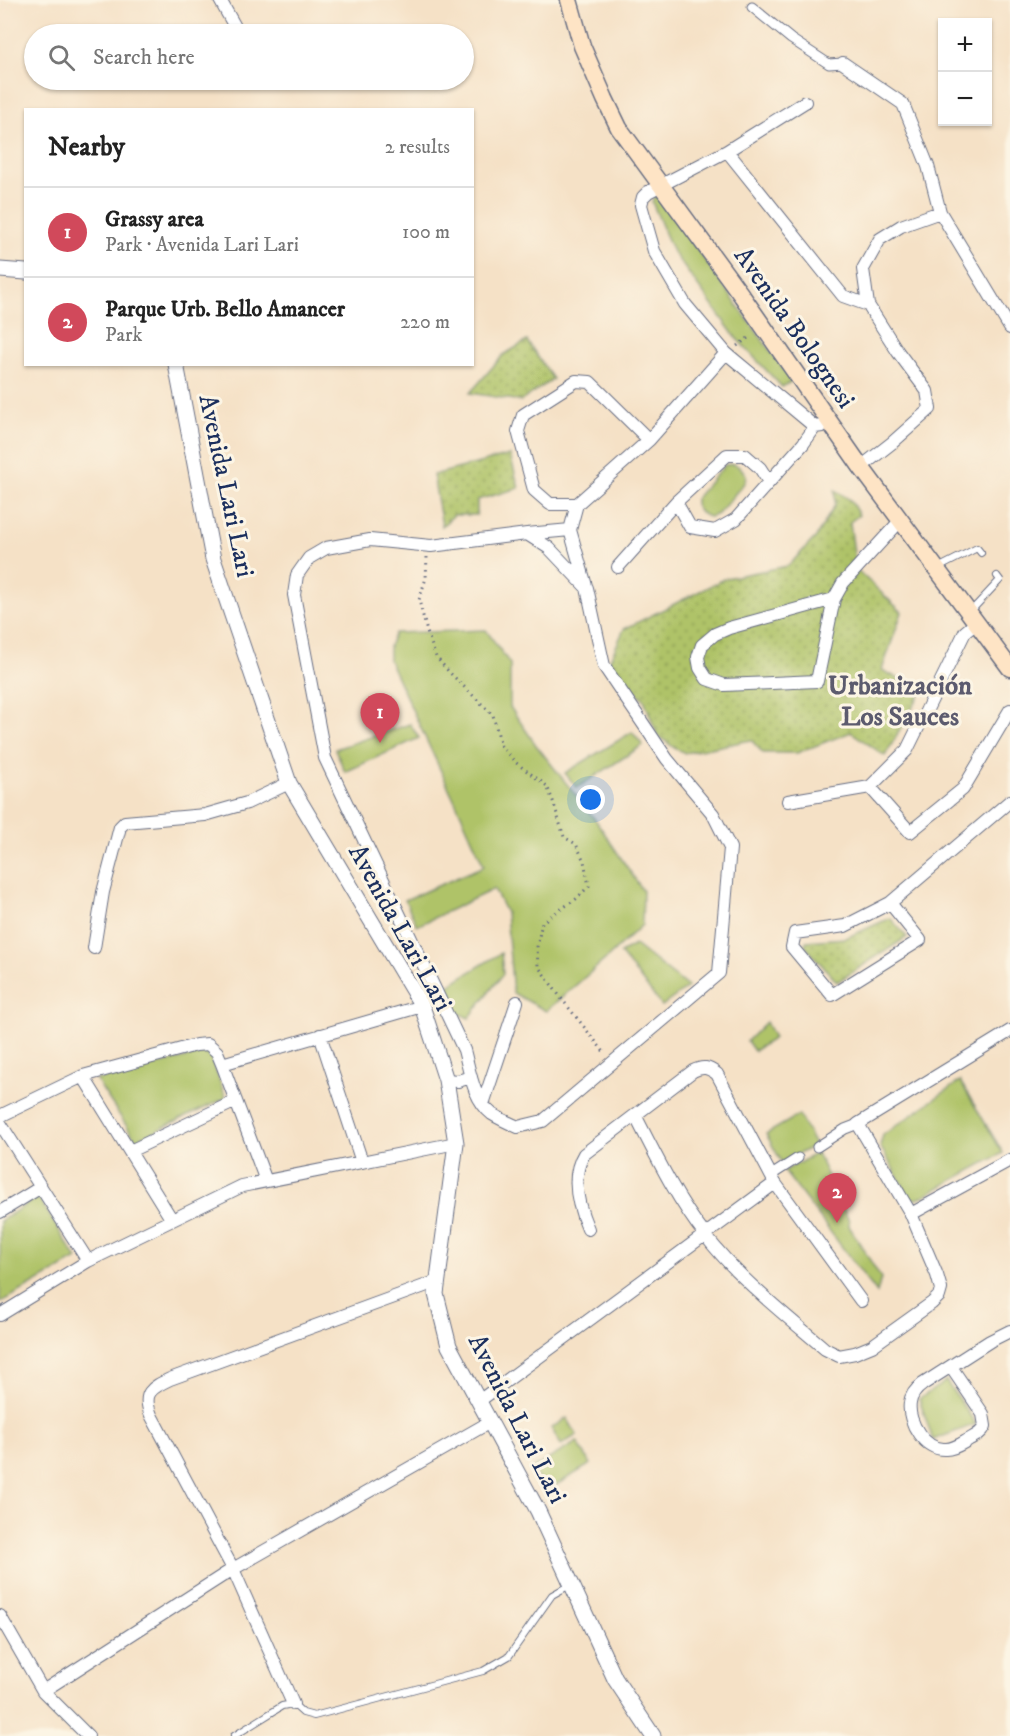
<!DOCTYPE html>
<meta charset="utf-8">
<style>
body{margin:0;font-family:"IM FELL DW Pica",serif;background:#f6f6f6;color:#222}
.controls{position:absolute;right:18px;top:18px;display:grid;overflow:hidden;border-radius:0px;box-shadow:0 2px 4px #0004}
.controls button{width:54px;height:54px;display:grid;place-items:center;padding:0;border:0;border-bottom:2px solid #e0e0e0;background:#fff;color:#222;font:30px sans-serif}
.you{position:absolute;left:591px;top:800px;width:21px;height:21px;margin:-15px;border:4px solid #fff;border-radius:50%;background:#1a73e8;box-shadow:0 0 0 9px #1a73e833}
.badge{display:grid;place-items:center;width:39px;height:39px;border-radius:50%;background:#d1495b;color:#fff;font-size:20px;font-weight:700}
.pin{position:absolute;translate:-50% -50px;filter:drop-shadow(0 2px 3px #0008)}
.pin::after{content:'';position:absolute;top:32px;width:21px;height:18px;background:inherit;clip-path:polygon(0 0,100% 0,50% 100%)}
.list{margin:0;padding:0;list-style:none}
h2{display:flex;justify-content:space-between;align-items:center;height:78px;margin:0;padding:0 24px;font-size:26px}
h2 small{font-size:20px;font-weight:400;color:#767676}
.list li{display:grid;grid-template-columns:39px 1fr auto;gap:18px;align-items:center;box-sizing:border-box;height:90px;padding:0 24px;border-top:2px solid #e0e0e0}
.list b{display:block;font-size:22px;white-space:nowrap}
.list p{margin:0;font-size:20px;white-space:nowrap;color:#767676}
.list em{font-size:20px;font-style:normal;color:#767676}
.icon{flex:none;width:33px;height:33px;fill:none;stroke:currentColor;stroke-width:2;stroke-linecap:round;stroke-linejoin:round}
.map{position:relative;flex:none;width:1010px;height:1736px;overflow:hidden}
.search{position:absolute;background:#fff;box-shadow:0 2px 4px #0004;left:24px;top:24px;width:450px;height:66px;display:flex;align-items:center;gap:15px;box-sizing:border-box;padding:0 21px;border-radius:33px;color:#767676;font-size:22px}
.panel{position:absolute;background:#fff;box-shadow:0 2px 4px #0004;left:24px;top:108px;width:450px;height:258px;border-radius:0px}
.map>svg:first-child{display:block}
.grass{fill:url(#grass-dots);stroke:#657962;stroke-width:1.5}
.park{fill:#afc367;stroke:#657962;stroke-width:1.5}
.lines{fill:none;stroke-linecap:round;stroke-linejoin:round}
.service-casing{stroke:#676d82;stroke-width:8}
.pedestrian-casing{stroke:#676d82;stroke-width:11}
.minor-casing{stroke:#676d82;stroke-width:14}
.tertiary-casing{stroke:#676d82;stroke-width:17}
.secondary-casing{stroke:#676d82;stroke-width:19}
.path{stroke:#676d82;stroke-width:3;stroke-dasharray:1.5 4.5;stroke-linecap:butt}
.service{stroke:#fff;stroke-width:6}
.pedestrian{stroke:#fff;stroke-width:9}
.minor{stroke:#fff;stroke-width:12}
.tertiary{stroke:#fff;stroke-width:15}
.secondary{stroke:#fee4c5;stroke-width:16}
.labels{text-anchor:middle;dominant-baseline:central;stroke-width:6;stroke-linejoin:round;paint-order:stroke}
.street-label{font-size:26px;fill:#1b2f5e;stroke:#fcf5e5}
.neighbourhood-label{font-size:27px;font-weight:bold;fill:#5c5b6e;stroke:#fcf5e5}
</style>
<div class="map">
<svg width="1010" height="1736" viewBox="0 0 1010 1736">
<defs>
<pattern id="grass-dots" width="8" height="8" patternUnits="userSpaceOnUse" patternTransform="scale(1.5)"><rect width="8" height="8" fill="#afc367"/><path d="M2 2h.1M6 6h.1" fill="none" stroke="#8e9f58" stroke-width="1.8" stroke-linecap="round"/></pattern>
</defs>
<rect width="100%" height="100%" fill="#fcf5e5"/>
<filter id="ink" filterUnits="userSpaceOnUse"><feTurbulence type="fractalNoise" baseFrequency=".0167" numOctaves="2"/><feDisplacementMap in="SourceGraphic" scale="12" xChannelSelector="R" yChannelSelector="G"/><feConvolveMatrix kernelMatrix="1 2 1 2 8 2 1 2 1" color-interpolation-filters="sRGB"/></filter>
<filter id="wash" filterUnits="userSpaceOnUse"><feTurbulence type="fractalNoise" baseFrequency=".008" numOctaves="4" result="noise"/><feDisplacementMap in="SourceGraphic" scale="24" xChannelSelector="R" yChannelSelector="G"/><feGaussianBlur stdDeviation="1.35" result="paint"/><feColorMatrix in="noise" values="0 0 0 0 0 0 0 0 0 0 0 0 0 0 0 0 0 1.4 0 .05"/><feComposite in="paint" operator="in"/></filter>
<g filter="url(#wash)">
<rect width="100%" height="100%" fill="#f5e1c6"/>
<!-- grass -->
<path class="grass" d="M527,341L553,379L521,401L470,393L503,355Z
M510,455L519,488L477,500V515H454L442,526L433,475Z
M835,490L850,500L859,515L850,522L856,569L902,612L882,670L922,691L885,756L851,732L797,753H763L751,740L685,753L676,749L657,735L644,699L623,680L609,662L624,629L726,578L788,566L816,537L835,505Z
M890,918L907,937L837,982L805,946L806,941L846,938Z"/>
<!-- park -->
<path class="park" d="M656,192L792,381L782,387L736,338L673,252L652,202Z
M734,464L741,468L746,475L745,482L718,514L710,517C701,515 694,509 695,499L725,465Z
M486,630L510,664V707L536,745L597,822L643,891L642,925L607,958L546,1011L513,993L506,913L494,889L417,926L405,900L484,866L461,814L389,660V646L395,633Z
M410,724L419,738L345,772L335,749Z
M632,732L643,745L577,788L565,773Z
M635,945L688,987L662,1006L620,953Z
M501,953L503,974L469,1018L458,1013L445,987Z
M766,1022L774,1038L754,1051L747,1041Z
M205,1053L211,1058L226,1098L136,1140L96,1080Z
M960,1081L1003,1153L918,1199L910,1198L880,1146L883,1135Z
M799,1115L815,1145L782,1163L766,1134Z
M817,1153L849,1221V1226L881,1278L877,1293L784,1171Z
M38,1197L77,1259L0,1303V1221Z
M946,1381L976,1424L933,1440L919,1399Z
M567,1418L577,1435L561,1445L551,1428Z
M577,1442L591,1464L546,1491L532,1469Z"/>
</g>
<g filter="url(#ink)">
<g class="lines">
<!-- service casing -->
<g class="service-casing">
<path id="service" d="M938,568L977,548L981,553
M971,611L1000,580L997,576
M234,1736L282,1706L293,1704L303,1713L314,1716L483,1671L509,1656L552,1595L570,1585"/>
</g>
<!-- pedestrian casing -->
<g class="pedestrian-casing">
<path id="pedestrian" d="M752,7L791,39L829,64L843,63
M817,1147L845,1129L858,1124
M770,1176L798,1158"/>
</g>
<!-- minor casing -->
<g class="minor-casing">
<path id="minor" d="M220,0L239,34
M843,63L903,104L928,166L940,212L1010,328
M805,102L727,151L648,192L643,197L641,205L654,251L685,304L726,353L815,427L822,426L830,422
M727,151L843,296L868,305
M861,467L893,442L930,409L927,391L898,352L868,305L863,269L880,239L901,226L940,212
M769,482L803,444L815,427
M577,504H550L534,490L518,431L523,415L576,381L590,382L649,440
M570,530L577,504L649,440L726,353
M527,534L549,548L587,588L604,666L667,759L713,814L730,848L719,973L543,1121L518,1127C509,1123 500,1119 492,1114C473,1099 470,1072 464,1050L325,758L294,595L297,575L309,558L326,548L370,540L431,546Z
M527,534L570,530L586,586
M618,567L676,502L727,455H745L760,468L769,482L736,519L715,531L690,527L676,502
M834,599L729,628L715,634L702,645L698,657L700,668L707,679L724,685L817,681L834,599L843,583L900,521
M870,787L910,832L963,789L1010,710
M788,801L870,787L907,750L965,632L976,623
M890,903L920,940L832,995L792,947L795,933L845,926L890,903L1010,801
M94,948L103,892L120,827L125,822L205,815L247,803L289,783
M320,1035L362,1162
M222,1064L422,1006
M83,1076L172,1220
M446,1080L458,1081L471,1077
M483,1104L517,1002
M635,1115C656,1156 676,1198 705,1235C738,1278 783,1313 825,1349L839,1356L855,1353L872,1346L932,1303L939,1296L941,1289L937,1275L911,1214L858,1124L1010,1031
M0,1116L83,1076L196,1045L208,1044L217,1052L222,1064L266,1181
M0,1123L88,1261
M130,1151L236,1101
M0,1212L41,1187
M911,1214L1010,1160
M588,1229C578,1206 570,1177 584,1154L693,1071C703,1066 708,1067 717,1074L775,1183L861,1301
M0,1315L88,1261L242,1186L456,1143
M951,1367L983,1414L985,1426C981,1434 975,1436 968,1440C961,1444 954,1449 946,1449C925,1451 907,1422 910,1403C911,1394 916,1389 923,1384L990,1341L1010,1331
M479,1401L775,1183
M0,1616L43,1691L88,1736
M43,1691L233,1569L490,1422
M293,1704L233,1569L151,1415C142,1393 151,1388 170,1379L438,1281"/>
</g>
<!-- tertiary casing -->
<g class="tertiary-casing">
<path id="tertiary" d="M0,270L26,272
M176,364L213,559L289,783L422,1006L446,1080L456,1143L436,1294L449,1346L538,1511L615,1679L653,1736"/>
</g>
<!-- secondary casing -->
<g class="secondary-casing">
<path id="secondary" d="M569,0L582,46L605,99L619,128L742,296L861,467L1010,668"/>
</g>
<!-- path -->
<path class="path" d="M737,346L751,336
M427,557L426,578L419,600L427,632L436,657L450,673L493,715L501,746L515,762L547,786L553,801L564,837L576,844L584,861L589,886L576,899L542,922L537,947L538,966L561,998L604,1052"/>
<!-- service -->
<use href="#service" class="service"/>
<!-- pedestrian -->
<use href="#pedestrian" class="pedestrian"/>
<!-- minor -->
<use href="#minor" class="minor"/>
<!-- tertiary -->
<use href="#tertiary" class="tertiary"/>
<!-- secondary -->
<use href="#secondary" class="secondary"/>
</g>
</g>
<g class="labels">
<!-- street labels -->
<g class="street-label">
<text transform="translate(794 328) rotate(55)">Avenida Bolognesi</text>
<text transform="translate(226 486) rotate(78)">Avenida Lari Lari</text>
<text transform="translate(400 928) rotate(61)">Avenida Lari Lari</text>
<text transform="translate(517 1419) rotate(63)">Avenida Lari Lari</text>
</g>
<!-- neighbourhood labels -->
<g class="neighbourhood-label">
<text x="900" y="686">Urbanización<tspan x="900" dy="31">Los Sauces</tspan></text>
</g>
</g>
</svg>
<div class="controls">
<button>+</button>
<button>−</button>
</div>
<div class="you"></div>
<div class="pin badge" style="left:380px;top:743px">1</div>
<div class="pin badge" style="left:837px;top:1223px">2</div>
<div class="search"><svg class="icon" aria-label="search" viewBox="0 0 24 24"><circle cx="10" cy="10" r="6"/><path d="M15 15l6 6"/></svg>Search here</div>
<section class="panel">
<h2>Nearby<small>2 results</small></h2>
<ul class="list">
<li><span class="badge">1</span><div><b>Grassy area</b><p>Park · Avenida Lari Lari</p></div><em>100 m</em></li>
<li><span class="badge">2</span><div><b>Parque Urb. Bello Amancer</b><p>Park</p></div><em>220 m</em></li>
</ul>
</section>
</div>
